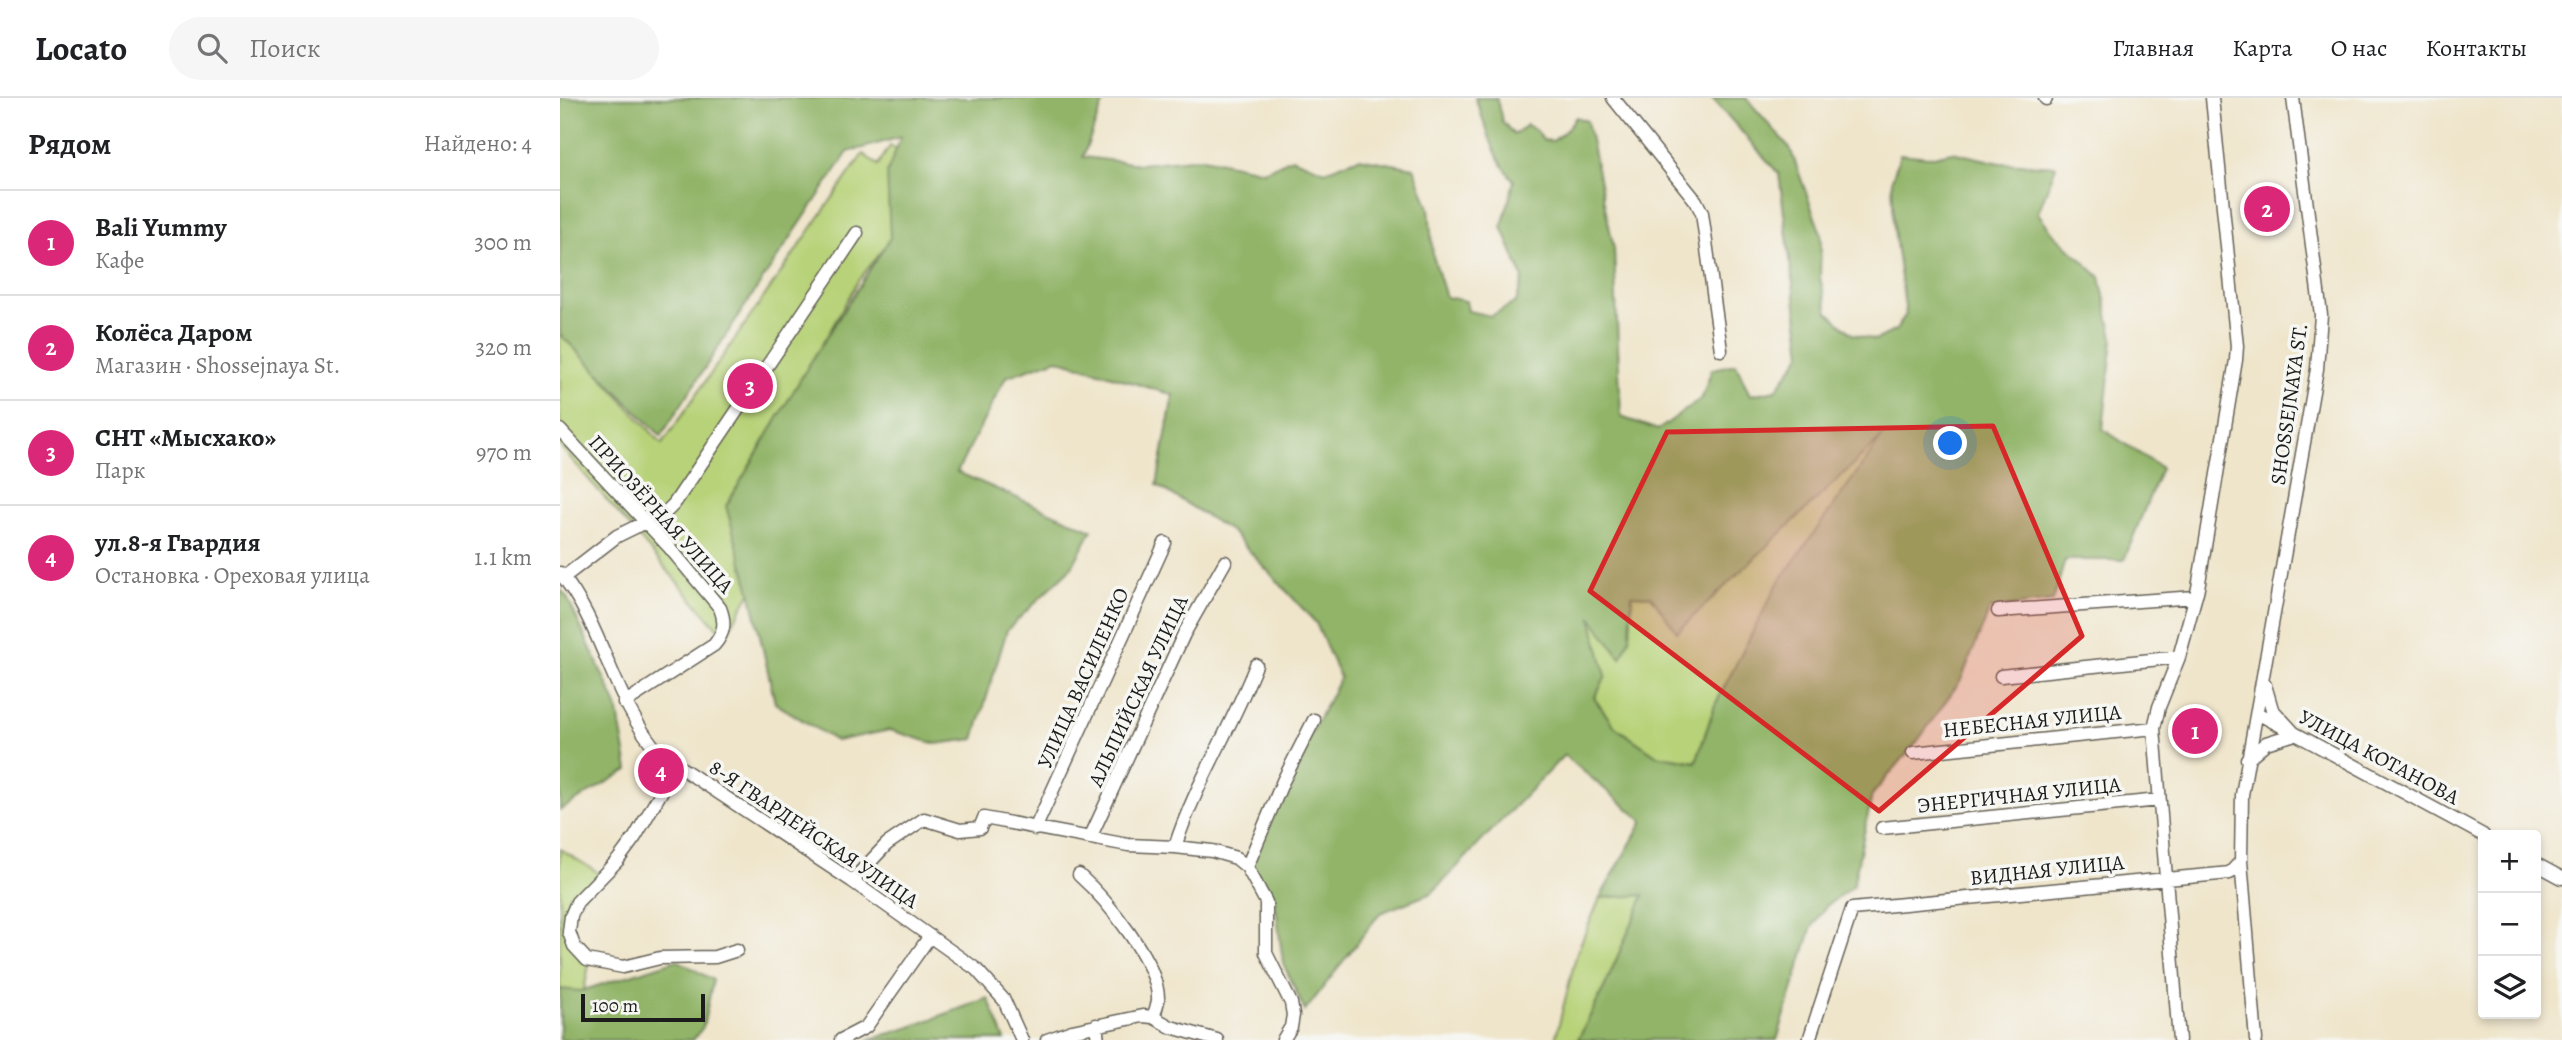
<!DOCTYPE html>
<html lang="ru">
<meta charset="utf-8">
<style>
body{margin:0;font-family:Alegreya,serif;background:#f6f6f6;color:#202124}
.controls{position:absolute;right:21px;bottom:21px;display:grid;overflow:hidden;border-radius:7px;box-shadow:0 4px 10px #0003}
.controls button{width:63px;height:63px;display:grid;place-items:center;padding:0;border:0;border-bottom:2px solid #e0e0e0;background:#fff;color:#202124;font:35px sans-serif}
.scale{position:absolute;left:21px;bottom:18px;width:124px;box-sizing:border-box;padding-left:7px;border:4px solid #1c1c1c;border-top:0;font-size:19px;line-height:24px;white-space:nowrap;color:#1c1c1c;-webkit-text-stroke:5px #f6f6f2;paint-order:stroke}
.you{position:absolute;left:1391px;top:346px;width:24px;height:24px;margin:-18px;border:5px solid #fff;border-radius:50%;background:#1a73e8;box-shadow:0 0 0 10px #1a73e833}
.badge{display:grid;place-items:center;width:46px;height:46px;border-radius:50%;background:#db2777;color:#fff;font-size:23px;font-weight:700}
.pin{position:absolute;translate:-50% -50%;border:4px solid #fff;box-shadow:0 2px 7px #0006}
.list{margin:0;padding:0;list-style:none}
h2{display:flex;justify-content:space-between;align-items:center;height:91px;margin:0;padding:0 28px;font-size:30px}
h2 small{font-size:23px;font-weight:400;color:#757577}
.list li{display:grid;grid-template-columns:46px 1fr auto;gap:21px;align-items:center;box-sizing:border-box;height:105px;padding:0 28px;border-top:2px solid #e0e0e0}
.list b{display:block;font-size:26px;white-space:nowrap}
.list p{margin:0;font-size:23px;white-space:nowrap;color:#757577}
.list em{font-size:23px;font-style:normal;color:#757577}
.icon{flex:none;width:38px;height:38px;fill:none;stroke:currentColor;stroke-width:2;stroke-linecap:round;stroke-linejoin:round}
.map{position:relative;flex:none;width:2002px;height:942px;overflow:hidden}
header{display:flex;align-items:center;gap:42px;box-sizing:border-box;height:98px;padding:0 35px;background:#fff;border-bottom:2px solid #e0e0e0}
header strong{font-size:33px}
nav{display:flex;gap:38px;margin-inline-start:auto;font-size:24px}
.search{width:490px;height:63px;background:#f6f6f6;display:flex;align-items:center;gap:18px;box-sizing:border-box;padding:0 24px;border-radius:38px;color:#757577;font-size:26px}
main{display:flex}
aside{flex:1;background:#fff}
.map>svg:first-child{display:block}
.green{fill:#b7d278;stroke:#6a774a;stroke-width:2}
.forest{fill:#91b468;stroke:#566842;stroke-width:2;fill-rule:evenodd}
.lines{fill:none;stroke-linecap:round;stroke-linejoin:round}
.minor-casing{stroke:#666259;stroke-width:15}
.minor{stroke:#fff;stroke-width:12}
.marked{fill:#d62828;fill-opacity:0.2;stroke:#d62828;stroke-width:5;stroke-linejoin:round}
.labels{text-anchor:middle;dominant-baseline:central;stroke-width:7;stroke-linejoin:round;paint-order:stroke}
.street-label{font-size:21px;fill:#1c1c1c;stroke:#f6f6f2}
</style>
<header>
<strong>Locato</strong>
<div class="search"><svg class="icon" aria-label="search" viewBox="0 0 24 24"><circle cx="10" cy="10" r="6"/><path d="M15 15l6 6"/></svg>Поиск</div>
<nav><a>Главная</a><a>Карта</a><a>О нас</a><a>Контакты</a></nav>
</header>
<main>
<aside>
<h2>Рядом<small>Найдено: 4</small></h2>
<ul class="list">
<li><span class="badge">1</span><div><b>Bali Yummy</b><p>Кафе</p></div><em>300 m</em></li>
<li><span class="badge">2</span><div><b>Колёса Даром</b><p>Магазин · Shossejnaya St.</p></div><em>320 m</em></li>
<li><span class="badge">3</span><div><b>СНТ «Мысхако»</b><p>Парк</p></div><em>970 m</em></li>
<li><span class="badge">4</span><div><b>ул.8-я Гвардия</b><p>Остановка · Ореховая улица</p></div><em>1.1 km</em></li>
</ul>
</aside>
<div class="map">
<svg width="2002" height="942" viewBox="0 0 2002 942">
<rect width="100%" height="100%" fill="#f6f6f2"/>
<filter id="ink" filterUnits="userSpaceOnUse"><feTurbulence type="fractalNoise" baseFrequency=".0143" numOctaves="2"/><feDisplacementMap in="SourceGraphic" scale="14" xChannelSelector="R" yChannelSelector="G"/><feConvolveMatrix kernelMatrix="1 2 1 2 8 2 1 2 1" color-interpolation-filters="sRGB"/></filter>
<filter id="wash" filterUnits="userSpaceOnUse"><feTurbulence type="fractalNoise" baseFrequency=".00686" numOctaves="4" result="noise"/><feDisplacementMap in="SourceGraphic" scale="28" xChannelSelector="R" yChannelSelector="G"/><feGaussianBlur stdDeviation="1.57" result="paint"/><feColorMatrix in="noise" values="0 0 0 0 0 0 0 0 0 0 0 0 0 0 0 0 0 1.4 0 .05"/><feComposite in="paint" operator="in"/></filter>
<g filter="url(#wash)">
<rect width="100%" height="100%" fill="#efe5cb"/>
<!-- green -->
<path class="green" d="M330,48L346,57L345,123L298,183L236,293L192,492L165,539L0,348V233L102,346L303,56L318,67Z
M1327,334L1217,487L1155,607L1136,664L1096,657L1055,629L1034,600L1046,578L1030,517L1070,539L1072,497L1091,498L1117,534Z
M0,751L39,775L7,821L29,867L22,902L0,895Z
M1085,797L1045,888L1018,942H995L1017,854L1040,800Z"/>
<!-- forest -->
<path class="forest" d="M0,0H545L523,59L580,66L643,60L704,73L732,60L765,73L799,60L854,70L869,110L873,158L886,199L906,203L908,213L931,218L956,204L963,180L942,129L954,83C931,56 928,31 915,0H937L942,23L954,37L967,27L977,33L983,42L993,43L1006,32L1016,19L1027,23L1054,151L1061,319L1098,332L1142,300L1152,271L1176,266L1190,297L1216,292L1242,255L1219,76L1152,0H1186L1230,50L1261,136L1260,180L1268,214L1292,236L1316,242L1336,232L1346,216L1334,131L1332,82L1340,56L1369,59L1392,54L1440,65L1496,68L1478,115L1494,136L1540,179L1553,240L1543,331L1601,370L1564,462H1505L1493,503L1430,511L1401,582L1357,644L1312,697L1293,788L1265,809L1251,831L1217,942H1018L1045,888L1084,797L1040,800L1083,723L1004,657L872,795L820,815L745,913L723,865L715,802L686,760L780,580L756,525L672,434L597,387L613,297L497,261L446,279L397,374L532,432L512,469L447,532L414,641L376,646L330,632L276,643L215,605L191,497L166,408L250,265L330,140L327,75L341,39L288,54L181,214L101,338L0,236ZM1323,338L1217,487L1155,607L1136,664L1096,657L1055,629L1034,600L1046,578L1031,519L1061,560L1070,539L1072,497L1091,498L1117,534Z
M0,491L7,499L57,608L68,672L0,712Z
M117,862L153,882L143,929L133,942H0V891L21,893Z
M428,900L445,942H307L348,930Z"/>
</g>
<g filter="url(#ink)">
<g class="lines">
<!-- minor casing -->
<g class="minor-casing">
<path id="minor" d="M1053,0L1136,103L1142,115L1161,252
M1485,0L1486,1
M0,332L109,449L160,510C166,525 164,535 154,547L64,605
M0,475C44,528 52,603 100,656L292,783L416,871L444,902L462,942
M4,479L57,438L106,414L114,406L297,135
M1438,513L1635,499
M1441,578L1619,559
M1697,615L1923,737
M1353,655L1594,630
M1687,661L1706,645L1735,636L1712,611L1705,587
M117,667L75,739L58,762L17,804L11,818L9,834L14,848L27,862L63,869L100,860L155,859L177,852
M1322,730L1599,702
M475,731L605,445
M530,740L624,536L665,464
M615,749C635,686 672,629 696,567
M1976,766L2002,780
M687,769L723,683L754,622
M519,777C546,801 600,866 598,903C597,908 595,914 593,919
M292,783L327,746L364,721L400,732L420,730L424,720L568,747L615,749L652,753L676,760L687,769L706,804V855L731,905L733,917L731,929L723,942
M536,927L538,942
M281,942L306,929L370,838
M487,942L512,933L583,918L593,919L611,929L657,942
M1249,942L1292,811L1670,775L1681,763
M1619,942L1594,630L1599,609L1619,559L1638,490L1676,262L1677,248L1652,0
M1696,942L1681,763L1682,697L1757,271L1761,217L1733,0"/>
</g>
<!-- minor -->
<use href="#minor" class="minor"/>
</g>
</g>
<!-- marked area -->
<path class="marked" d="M1433,328L1522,538L1319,713L1030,493L1107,334Z"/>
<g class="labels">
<!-- street labels -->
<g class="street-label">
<text transform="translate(1729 306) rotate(-82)">SHOSSEJNAYA ST.</text>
<text transform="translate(101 416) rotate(48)">ПРИОЗЁРНАЯ УЛИЦА</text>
<text transform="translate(523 580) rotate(-66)">УЛИЦА ВАСИЛЕНКО</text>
<text transform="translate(578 593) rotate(-65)">АЛЬПИЙСКАЯ УЛИЦА</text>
<text transform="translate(1472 623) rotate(-6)">НЕБЕСНАЯ УЛИЦА</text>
<text transform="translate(1819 659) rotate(28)">УЛИЦА КОТАНОВА</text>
<text transform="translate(1459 697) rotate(-6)">ЭНЕРГИЧНАЯ УЛИЦА</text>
<text transform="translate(254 736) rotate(34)">8-Я ГВАРДЕЙСКАЯ УЛИЦА</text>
<text transform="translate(1487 772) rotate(-6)">ВИДНАЯ УЛИЦА</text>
</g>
</g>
</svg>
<div class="controls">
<button>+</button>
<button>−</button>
<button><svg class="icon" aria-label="layers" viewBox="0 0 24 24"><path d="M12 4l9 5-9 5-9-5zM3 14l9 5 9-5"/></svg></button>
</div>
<div class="scale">100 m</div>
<div class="you"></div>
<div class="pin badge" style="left:1635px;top:633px">1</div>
<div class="pin badge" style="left:1707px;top:111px">2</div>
<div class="pin badge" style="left:190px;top:288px">3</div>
<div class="pin badge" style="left:101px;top:673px">4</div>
</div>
</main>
